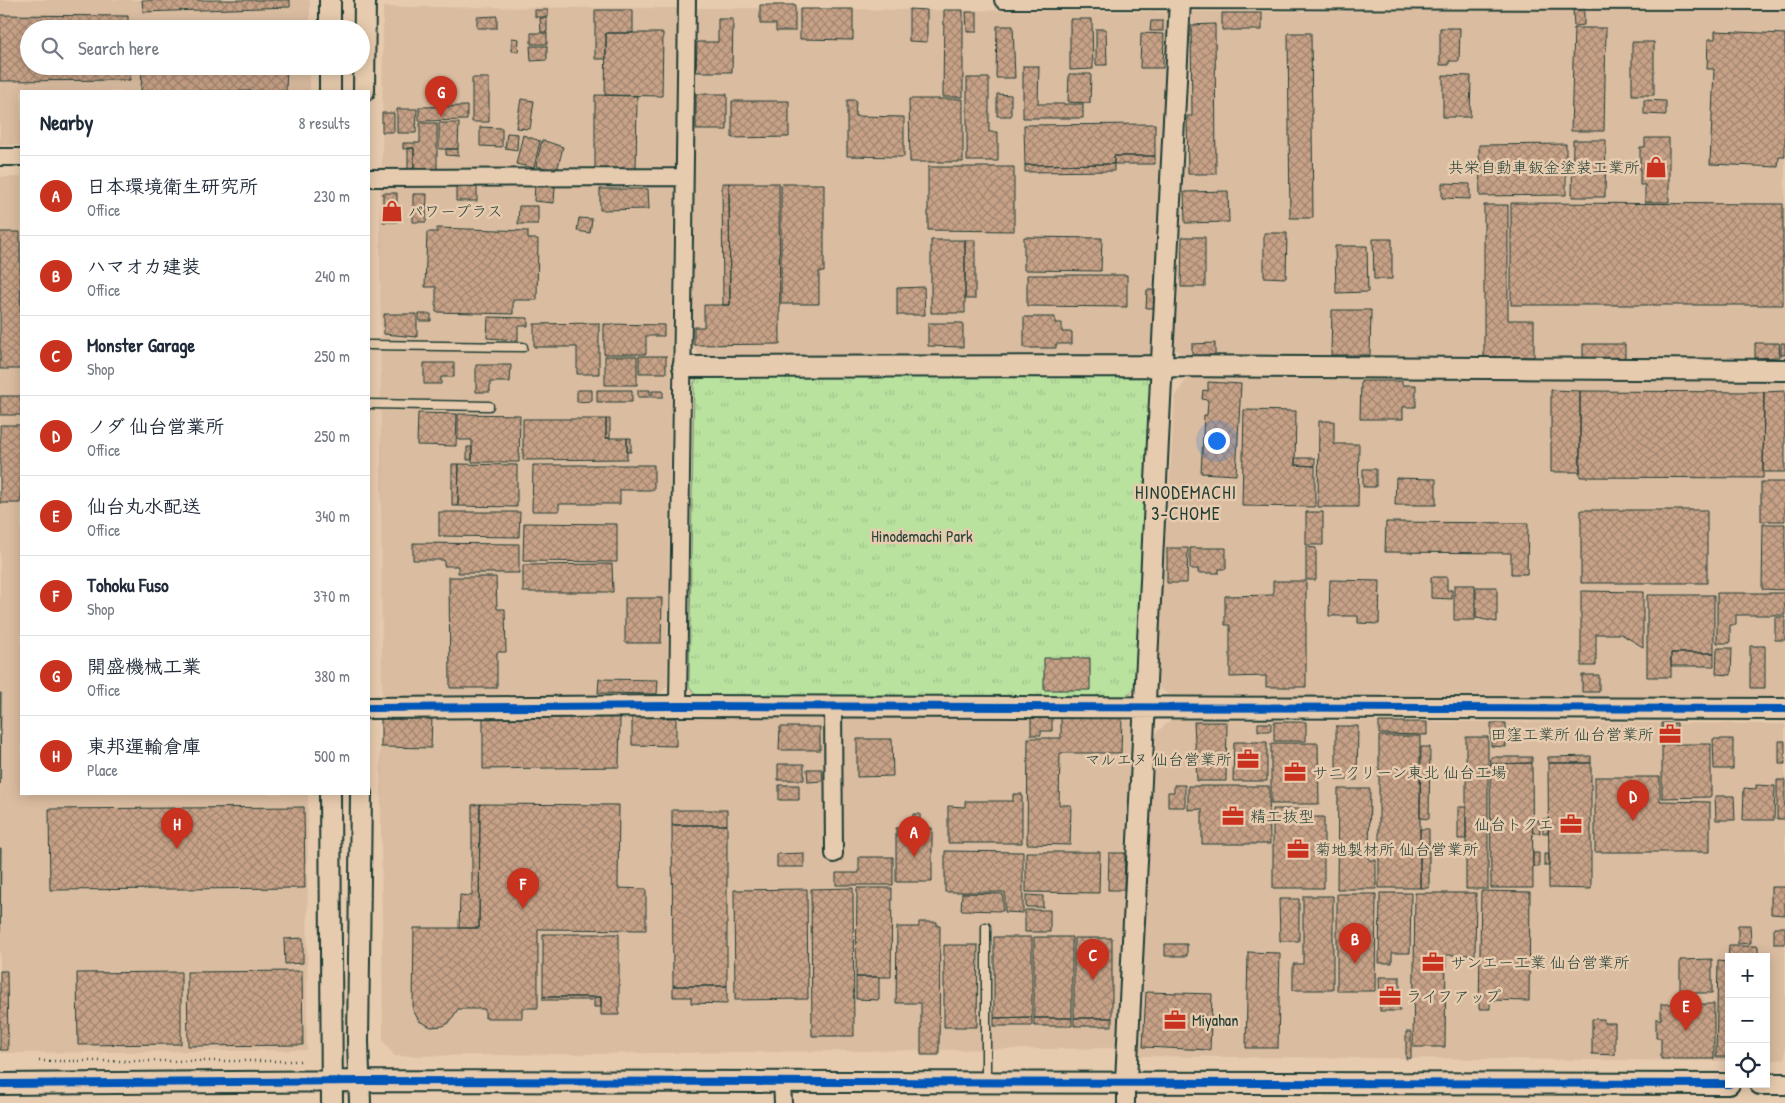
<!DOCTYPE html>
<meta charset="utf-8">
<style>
body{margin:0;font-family:"Patrick Hand","Klee One",sans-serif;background:#f2f2f3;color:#1f2937}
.controls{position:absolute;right:15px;bottom:15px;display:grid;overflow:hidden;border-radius:0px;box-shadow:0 2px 12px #0003}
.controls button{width:45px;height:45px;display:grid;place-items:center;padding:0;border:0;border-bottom:1px solid #e0e1e3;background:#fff;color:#1f2937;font:25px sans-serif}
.you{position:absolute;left:1216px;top:440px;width:18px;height:18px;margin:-12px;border:4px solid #fff;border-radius:50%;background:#1a73e8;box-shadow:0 0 0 8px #1a73e833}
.badge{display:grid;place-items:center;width:32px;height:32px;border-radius:50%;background:#c8321e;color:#fff;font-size:16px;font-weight:700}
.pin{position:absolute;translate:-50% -41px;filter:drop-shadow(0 1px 2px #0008)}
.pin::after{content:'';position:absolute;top:26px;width:18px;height:15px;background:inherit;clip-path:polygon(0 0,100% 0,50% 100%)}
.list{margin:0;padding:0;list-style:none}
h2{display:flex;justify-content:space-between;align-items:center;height:65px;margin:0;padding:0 20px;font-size:21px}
h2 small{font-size:16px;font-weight:400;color:#747a83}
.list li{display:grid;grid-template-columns:32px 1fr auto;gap:15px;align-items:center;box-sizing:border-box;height:80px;padding:0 20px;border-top:1px solid #e0e1e3}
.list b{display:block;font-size:19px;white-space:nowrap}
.list p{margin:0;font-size:16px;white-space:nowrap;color:#747a83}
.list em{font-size:16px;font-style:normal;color:#747a83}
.icon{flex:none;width:28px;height:28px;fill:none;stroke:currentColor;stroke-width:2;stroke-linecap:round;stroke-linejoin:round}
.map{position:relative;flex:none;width:1785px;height:1103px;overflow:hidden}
.search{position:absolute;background:#fff;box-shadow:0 2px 12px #0003;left:20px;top:20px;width:350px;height:55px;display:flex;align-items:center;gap:12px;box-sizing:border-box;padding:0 18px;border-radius:28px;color:#747a83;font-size:19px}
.panel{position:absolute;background:#fff;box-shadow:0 2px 12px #0003;left:20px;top:90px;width:350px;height:705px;border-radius:0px}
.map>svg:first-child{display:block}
.built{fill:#dabca0}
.park{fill:url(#park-tufts);stroke:#6c906a}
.building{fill:url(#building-cross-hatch);stroke:#1f3d34}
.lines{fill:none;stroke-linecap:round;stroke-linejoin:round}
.service-casing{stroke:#1f3d34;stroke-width:11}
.minor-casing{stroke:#1f3d34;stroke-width:20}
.tertiary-casing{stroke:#1f3d34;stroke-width:24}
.path{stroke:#1f3d34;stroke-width:2.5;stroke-dasharray:1 4;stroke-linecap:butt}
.service{stroke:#e7cbae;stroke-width:8}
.minor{stroke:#e7cbae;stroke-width:16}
.tertiary{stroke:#e7cbae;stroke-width:20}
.cycleway-casing{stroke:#e7cbae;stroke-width:11}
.cycleway{stroke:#0057b8;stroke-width:8}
.labels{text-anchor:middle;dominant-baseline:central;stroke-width:5;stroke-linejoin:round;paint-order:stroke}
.poi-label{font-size:16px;fill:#1f3d34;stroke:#e7cbae;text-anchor:start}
.park-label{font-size:16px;fill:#274539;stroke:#e7cbae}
.neighbourhood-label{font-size:18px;letter-spacing:1px;fill:#1f3d34;stroke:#e7cbae}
</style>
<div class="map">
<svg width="1785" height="1103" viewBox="0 0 1785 1103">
<defs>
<pattern id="park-tufts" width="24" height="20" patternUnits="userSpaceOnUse" patternTransform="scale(1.25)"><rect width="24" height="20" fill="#b9e29f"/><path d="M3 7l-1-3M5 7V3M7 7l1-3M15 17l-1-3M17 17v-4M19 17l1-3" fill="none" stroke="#9fc38a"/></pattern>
<pattern id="building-cross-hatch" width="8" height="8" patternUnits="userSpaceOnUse" patternTransform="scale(1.25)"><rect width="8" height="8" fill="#c8a287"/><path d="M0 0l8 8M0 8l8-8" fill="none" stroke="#a2856f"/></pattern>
</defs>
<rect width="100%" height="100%" fill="#e7cbae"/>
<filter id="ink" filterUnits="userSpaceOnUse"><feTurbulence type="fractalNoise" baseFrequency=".02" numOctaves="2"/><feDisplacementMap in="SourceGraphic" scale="10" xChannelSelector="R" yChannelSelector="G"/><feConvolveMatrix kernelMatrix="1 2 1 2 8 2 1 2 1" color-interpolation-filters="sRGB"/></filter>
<g filter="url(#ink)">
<!-- built -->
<path class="built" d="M0,0H310V29H29V66H310V91H21V145H0Z
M383,7L678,8L676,172L382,173Z
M697,8L1170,12L1157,345L1146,359H703L691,345Z
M1785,10V361L1185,360L1175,348L1192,12Z
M0,177H21V794H308L307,1050L0,1053Z
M380,183L674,185L667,686L655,699L382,700Z
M1189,375L1785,380V701L1170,695L1156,686L1175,397Z
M380,713H1119L1136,725L1120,1048L395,1056L383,1041Z
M1171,720L1785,724V1059L1766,1061V957H1729V1061L1136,1056L1156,733Z"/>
<!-- park -->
<path class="park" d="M1144,373L1154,381L1135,688L1124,698H698L689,686L694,382L701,374Z"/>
<!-- building -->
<path class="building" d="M142,0H290V7L143,12Z
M760,5H795V31H776V24H760Z
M800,9H853V40L800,39Z
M909,9L927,10V42L909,41Z
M1584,9V25L1574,26L1573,10Z
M535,10H548V17H535Z
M595,10H633V33H606V59H595Z
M944,10H963V97H943Z
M966,12H977V32H967Z
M1222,13H1262V30H1222Z
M0,15L128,16V29H29V66H130V80L0,81Z
M497,16V28H477V17Z
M540,18H547V32H541Z
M718,19H733L732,72H696L697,42H718Z
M1070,19H1092L1093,69L1070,70Z
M1151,21H1163V31H1150Z
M1215,24L1216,174H1188L1187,116H1192L1191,25Z
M997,26H1013L1015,78H996Z
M1440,28H1460L1459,61H1449V65H1440Z
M1574,28H1606L1604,131H1571Z
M1096,29H1106L1107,65H1096Z
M1715,31L1785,34V157H1779L1778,167L1710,164L1714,69H1707L1708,39H1715Z
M531,33H547V44H531Z
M606,33H663L662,96L605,95Z
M1141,33L1164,34L1163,68H1140Z
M1288,33H1311L1313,218H1290Z
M512,38L519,39L518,52L512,51Z
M1632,42H1654V95H1632Z
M530,46H547V60L531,61Z
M142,66H287L286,91H141Z
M1023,66H1039L1038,104H1083V118H1023Z
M1069,74H1091L1090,103L1068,102Z
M1443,75L1471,76L1470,117H1443Z
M472,78H489V122H472Z
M967,78H989V132H998V161H967Z
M696,94H727V130H696Z
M997,94L1011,95V116H997Z
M595,95L637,96L636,174L595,173Z
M521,99L534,101L530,129L516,128Z
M909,99H963V162H910Z
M847,100H856L855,116L904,117V157L847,156Z
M1644,100L1666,101V115L1644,114Z
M732,101H789V137L732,138Z
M467,106V120L419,121V107Z
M397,109H417L416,133H397Z
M382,113H394V132H382Z
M420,123H437V172H414V148L403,149V143H420Z
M439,123H459L458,149H439Z
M1155,124V156H1114V164L1025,165L1024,125Z
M480,127L502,128V147L480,146Z
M507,133L518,134L517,150L505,148Z
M523,135L540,141L534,168L516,164Z
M1645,138H1669V202H1645V185H1640V147H1645Z
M542,140L563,147L557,171L536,166Z
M1573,140H1606L1605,197H1572Z
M1566,144V195L1480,196L1479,145Z
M408,148H414V172L408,171Z
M446,149H458V156L446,155Z
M1114,156H1155V164H1114Z
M1114,164V171L1025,172V165Z
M928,167H1014V231L928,230Z
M722,183H729L730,305H723Z
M729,183H779L780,344L694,345V327H704V305H730Z
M1442,183L1470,184V199L1442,198Z
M781,184H824V272H819V304H781Z
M535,185L555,187L554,203L534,201Z
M456,186H477V201H456Z
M600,189H648L649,209L600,210Z
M1228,191L1229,222L1185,223L1184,192Z
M383,193H397V222H383Z
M413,194H427L426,222H413Z
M1511,203L1783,204V305H1511Z
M1484,205H1508V320H1534V357H1484Z
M519,206H538V224H518Z
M579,218L592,219L590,233L577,231Z
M437,228L528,231V239H538L537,300H513V314L436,312V287H425L427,232H437Z
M0,232H20L21,369H0Z
M1264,233H1287L1286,278L1264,277Z
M1024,237L1102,238L1101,271L1024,270Z
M1182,237H1205V287H1181Z
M1373,239H1392V279H1374Z
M931,240H965V313H931Z
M965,240H975V299H965Z
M1335,246H1367L1368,292L1336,293Z
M1027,275H1127V307L1027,306Z
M924,287L925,315H897V288Z
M1147,290H1154V308H1146Z
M1332,310H1371L1370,355H1331Z
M384,314H417V337L384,334Z
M419,314H431V321H419Z
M488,317L528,318V326H518V340L487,338Z
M1024,317H1055V323H1062V332H1072V344H1056V348H1024Z
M599,323V374H577V347H534V324Z
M928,323H963V347L928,346Z
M604,324L664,325V336H646V354H604Z
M1215,343V358H1192V344Z
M1755,343H1779L1780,357L1755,358Z
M1781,343H1785V355H1781Z
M1583,344H1625V359L1583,358Z
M605,356H637V385H605Z
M639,356H666V373H639Z
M424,363H454V377H441V384H424Z
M476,365H511L510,382H490V392H476Z
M1361,381H1402V385H1416V407H1403V419H1360Z
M1208,382L1241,384L1236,475L1201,473L1204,415H1207L1208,400L1202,399L1203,390L1208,391Z
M577,390H592V401L577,402Z
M597,390H632V402H597Z
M638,390H650V397H638Z
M1551,390L1580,391V472H1551Z
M652,391H663V397H652Z
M1580,391L1764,392L1763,478L1580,477Z
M1785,391V472H1763L1764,392Z
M0,396H21V415H0Z
M1244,410L1296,411L1295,465L1315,466V507L1242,506Z
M418,413L457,414L456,446L417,445Z
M458,414L520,415L519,462H472V440H458Z
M523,419H606V438H627V459L523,460Z
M606,419H610V438H606Z
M1319,421H1334V444H1359L1358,507H1318Z
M0,425H21V503H0Z
M627,438H631V452H627Z
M467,447H472V460H467Z
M1295,458H1315V466L1295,465Z
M452,464H459L458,506H452Z
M459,464L517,465V507L458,506Z
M533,465H654V490H620V504H559V511H532Z
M1363,469H1376V487H1363Z
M1396,478L1436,479V505H1395Z
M1761,482H1785V521H1761Z
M1581,510H1707V583H1581Z
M439,512H520L519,537L439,536Z
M1306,512H1323V545H1306Z
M1386,522L1528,523L1527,574H1511V553L1385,552Z
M524,523L617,524V562L523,561Z
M1763,524H1785V590L1762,589Z
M413,543L519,544V573H458V566H444V560H413Z
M1306,547L1316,548V580H1306Z
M1167,548H1188L1187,583H1167Z
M1190,548H1226V569H1219V573H1198V569H1190Z
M612,564L613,592H523V565Z
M449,577H496L497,609H505L506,652H497V688H450Z
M1431,577H1447V590H1452V599L1431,598Z
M1330,580L1380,581L1379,624L1358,623V616H1329Z
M1273,581H1306V687H1266V676L1230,677V625H1225V596L1273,595Z
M1454,585H1475V620H1454Z
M1476,587H1497V622L1476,618Z
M1581,591L1643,592V647L1621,634H1596V666H1581Z
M1717,593H1785V615H1736V625H1730V643H1717Z
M1647,595H1714V653H1671V677H1647Z
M625,598H662L661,643H625Z
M1775,617H1785V640H1775Z
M1750,646H1765V688H1750Z
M1717,648H1732L1731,675L1716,674Z
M1671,653H1714V666H1671Z
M1044,658H1090V690H1044Z
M1582,675H1599V692H1582Z
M599,679L658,680L657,694L598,693Z
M0,693H1L0,784Z
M381,716H432L431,748L381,747Z
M1061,716H1122L1121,753H1060L1059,805H1071L1070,845L1027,844L1028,738H1061Z
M483,717H620L619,767L483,769Z
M632,717L676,718V746L632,745Z
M1031,718H1052V731H1041V735H1031Z
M1194,722H1227L1226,781H1197Z
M1274,722H1306V741H1274Z
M1379,722H1427V735L1379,734Z
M1258,723H1271V731H1258Z
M1491,723H1506V747L1491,746Z
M1662,723H1677V742H1662Z
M1336,726H1358L1357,780H1336Z
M780,727H820V750H779Z
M1379,736H1420V888H1379Z
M1466,737H1488V889H1466Z
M857,739H892L893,776L857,777Z
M1713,739H1733V769H1714Z
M1779,741H1785V764H1779Z
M1234,742H1267V781H1233Z
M1271,743H1318L1319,804H1271Z
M1662,744H1711V797L1662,798Z
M1421,747H1430L1429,819L1420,818Z
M1591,756V763H1548V757Z
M1491,757H1532V763L1490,764Z
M1532,763L1533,888H1491L1490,764Z
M1548,763H1591V889L1549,888Z
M778,764H804V780H778Z
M807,769H822L823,781L808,782Z
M1595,777H1660V801L1710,802V852H1595Z
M1777,780H1785V819H1777Z
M779,785H799V800H779Z
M1174,785H1185V807H1168V792H1174Z
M1756,785L1775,786L1774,820H1743L1744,788L1756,789Z
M1188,786H1269L1270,844H1202V809L1188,810Z
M1338,789H1370L1369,860H1376V889H1337Z
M1013,794H1022V843H948V806L965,807V801H1013Z
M1715,796H1734L1735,820H1716Z
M480,804L619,805L618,888L646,889V930L538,929V1008H522V1018H485V1009H458L449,1023L443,1026L431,1027L419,1021L413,1010L414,928H479Z
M480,804L479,928H459L460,895L472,896V805Z
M304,807L305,888L50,890L49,809Z
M1458,807H1466V839H1458Z
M1273,809H1310V817H1324V888H1273Z
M672,810H727V825H672Z
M913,814H920V828H932V882H896V828H912Z
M1543,819H1548V833H1543Z
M1532,820H1539L1540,833H1533Z
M672,825H727V986H673Z
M1420,829H1429V888H1420Z
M0,848H1L0,939Z
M945,851L1023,852V913L1005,912V892H945Z
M1026,852H1100L1099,893L1026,892Z
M804,853V867H777V854Z
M1109,853H1125L1124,890H1108Z
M1533,853H1539V867H1533Z
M1544,854H1549V866H1544Z
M859,857H893V885H836V873H859Z
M1771,887H1785V915L1771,914Z
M853,888L854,1036H812L811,889Z
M857,888H892L891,977H856Z
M807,889L808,999L735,1000L734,890Z
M1481,891L1530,892L1529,1001L1490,1000V1009H1479Z
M962,893L1003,894V911L961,910Z
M1380,893H1411L1410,953H1392V963H1379Z
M1415,893H1476L1475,955H1446L1445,1047H1413Z
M1337,894H1376L1375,991H1337Z
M1026,895L1043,896V907H1026Z
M1303,896H1333V990H1293V964H1303Z
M1279,899H1299V941H1280Z
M1025,910H1050V932H1025Z
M919,922H937V926H940L939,1055H921V1003H896L897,927H919Z
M1738,925H1750L1751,943L1738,944Z
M1774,927H1785V944H1774Z
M543,934H619V1015H601V997H543Z
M994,937H1032V1017L994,1018Z
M1034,937H1072V1018H1034Z
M303,938V963L285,964L284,939Z
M1074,938H1112V1018H1074Z
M1165,944H1187V956H1165Z
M944,945H978L977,1027H944Z
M1729,946H1758V957H1729V1057H1716L1718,961L1728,962Z
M1248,952L1280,953L1278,1048H1246Z
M1712,959V993H1680V960Z
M0,971H7L8,1050H0Z
M302,971L303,1045L188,1046L187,972Z
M181,972V1044L78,1045L77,973Z
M856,977H879V1000L856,999Z
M1379,977H1400V1011H1380Z
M673,986H727V1004L691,1003V997H673Z
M1146,992L1212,994L1210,1050L1143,1047Z
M543,997H592V1000H543Z
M594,997H601V1007H594Z
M1661,1004H1714V1059H1661V1038H1656V1019H1661Z
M1032,1017V1026H994V1018Z
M1034,1018H1072V1026H1034Z
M1074,1018H1112V1026H1074Z
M1592,1019H1604V1023H1615V1055L1592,1054Z
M1406,1032H1411V1058L1406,1059Z"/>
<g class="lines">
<!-- service casing -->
<g class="service-casing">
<path id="service" d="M369,345L523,347
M369,404L489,406
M986,927V1081"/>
</g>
<!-- minor casing -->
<g class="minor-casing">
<path id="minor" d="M1003,0L1785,1
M0,157H21
M369,178L684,177
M678,706L687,0
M833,706L834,854
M782,1081L783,1103
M1126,1103V1081"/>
</g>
<!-- tertiary casing -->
<g class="tertiary-casing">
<path id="tertiary" d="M330,29V0
M330,91V66
M364,91L365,0
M683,367L1163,366L1785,370
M369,708L678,706L1785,709
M330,794L332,1103
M1126,1081L1180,0
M0,1084L360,1081L1729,1084
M1760,1084H1785
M360,1103L358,1041L361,794"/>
</g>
<!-- path -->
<path class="path" d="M39,1061H304"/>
<!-- service -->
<use href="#service" class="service"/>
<!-- minor -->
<use href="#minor" class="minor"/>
<!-- tertiary -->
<use href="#tertiary" class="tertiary"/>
<!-- cycleway casing -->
<g class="cycleway-casing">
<path id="cycleway" d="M369,708L678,706L1785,709
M0,1084L360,1081L1729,1084"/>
</g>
<!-- cycleway -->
<use href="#cycleway" class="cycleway"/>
</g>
</g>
<!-- icons -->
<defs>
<g id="shop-bare" transform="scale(1.725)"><path d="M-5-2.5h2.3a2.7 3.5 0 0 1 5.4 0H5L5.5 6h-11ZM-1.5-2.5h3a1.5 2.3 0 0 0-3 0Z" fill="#c8321e" stroke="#e7cbae" stroke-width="2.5" paint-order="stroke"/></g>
<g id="office-bare" transform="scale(1.725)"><path d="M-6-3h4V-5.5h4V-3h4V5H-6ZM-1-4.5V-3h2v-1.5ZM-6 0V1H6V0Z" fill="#c8321e" stroke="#e7cbae" stroke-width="2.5" paint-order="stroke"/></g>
</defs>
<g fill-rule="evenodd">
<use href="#shop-bare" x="1656" y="167"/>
<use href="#shop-bare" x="392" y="211"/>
<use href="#office-bare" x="1670" y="734"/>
<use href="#office-bare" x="1248" y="759"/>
<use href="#office-bare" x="1295" y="772"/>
<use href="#office-bare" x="1233" y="816"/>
<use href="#office-bare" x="1571" y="824"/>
<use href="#office-bare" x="1298" y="849"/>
<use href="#office-bare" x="1433" y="962"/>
<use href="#office-bare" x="1390" y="996"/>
<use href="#office-bare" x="1175" y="1020"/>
</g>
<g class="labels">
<!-- poi labels -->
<g class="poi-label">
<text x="1640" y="167" text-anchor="end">共栄自動車鈑金塗装工業所</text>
<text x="408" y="211">パワープラス</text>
<text x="1654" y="734" text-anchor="end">田窪工業所 仙台営業所</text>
<text x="1232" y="759" text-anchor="end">マルエヌ 仙台営業所</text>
<text x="1312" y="772">サニクリーン東北 仙台工場</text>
<text x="1250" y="816">精工抜型</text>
<text x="1554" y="824" text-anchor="end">仙台トクエ</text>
<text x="1315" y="849">菊地製材所 仙台営業所</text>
<text x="1450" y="962">サンエー工業 仙台営業所</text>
<text x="1406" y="996">ライフアップ</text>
<text x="1192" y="1020">Miyahan</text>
</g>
<!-- park labels -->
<g class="park-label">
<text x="922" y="536">Hinodemachi Park</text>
</g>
<!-- neighbourhood labels -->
<g class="neighbourhood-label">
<text x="1186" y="492">HINODEMACHI<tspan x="1186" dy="21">3-CHOME</tspan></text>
</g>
</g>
</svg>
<div class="controls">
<button>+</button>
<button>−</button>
<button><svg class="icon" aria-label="locate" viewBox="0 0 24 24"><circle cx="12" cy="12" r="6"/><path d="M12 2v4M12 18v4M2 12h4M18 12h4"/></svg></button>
</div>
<div class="you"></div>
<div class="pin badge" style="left:914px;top:857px">A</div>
<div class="pin badge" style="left:1355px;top:964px">B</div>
<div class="pin badge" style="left:1093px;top:980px">C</div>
<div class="pin badge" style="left:1633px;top:821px">D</div>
<div class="pin badge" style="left:1686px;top:1031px">E</div>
<div class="pin badge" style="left:523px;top:909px">F</div>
<div class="pin badge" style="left:441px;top:117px">G</div>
<div class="pin badge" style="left:177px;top:849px">H</div>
<div class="search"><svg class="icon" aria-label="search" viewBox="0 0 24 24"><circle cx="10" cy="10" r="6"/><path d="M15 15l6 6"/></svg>Search here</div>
<section class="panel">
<h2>Nearby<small>8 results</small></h2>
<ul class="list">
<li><span class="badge">A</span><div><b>日本環境衛生研究所</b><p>Office</p></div><em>230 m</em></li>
<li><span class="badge">B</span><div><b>ハマオカ建装</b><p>Office</p></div><em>240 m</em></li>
<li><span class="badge">C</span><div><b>Monster Garage</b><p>Shop</p></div><em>250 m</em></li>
<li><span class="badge">D</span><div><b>ノダ 仙台営業所</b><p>Office</p></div><em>250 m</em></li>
<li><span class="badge">E</span><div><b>仙台丸水配送</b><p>Office</p></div><em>340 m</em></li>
<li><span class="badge">F</span><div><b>Tohoku Fuso</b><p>Shop</p></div><em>370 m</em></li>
<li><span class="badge">G</span><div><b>開盛機械工業</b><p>Office</p></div><em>380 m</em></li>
<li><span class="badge">H</span><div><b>東邦運輸倉庫</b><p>Place</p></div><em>500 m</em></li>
</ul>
</section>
</div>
